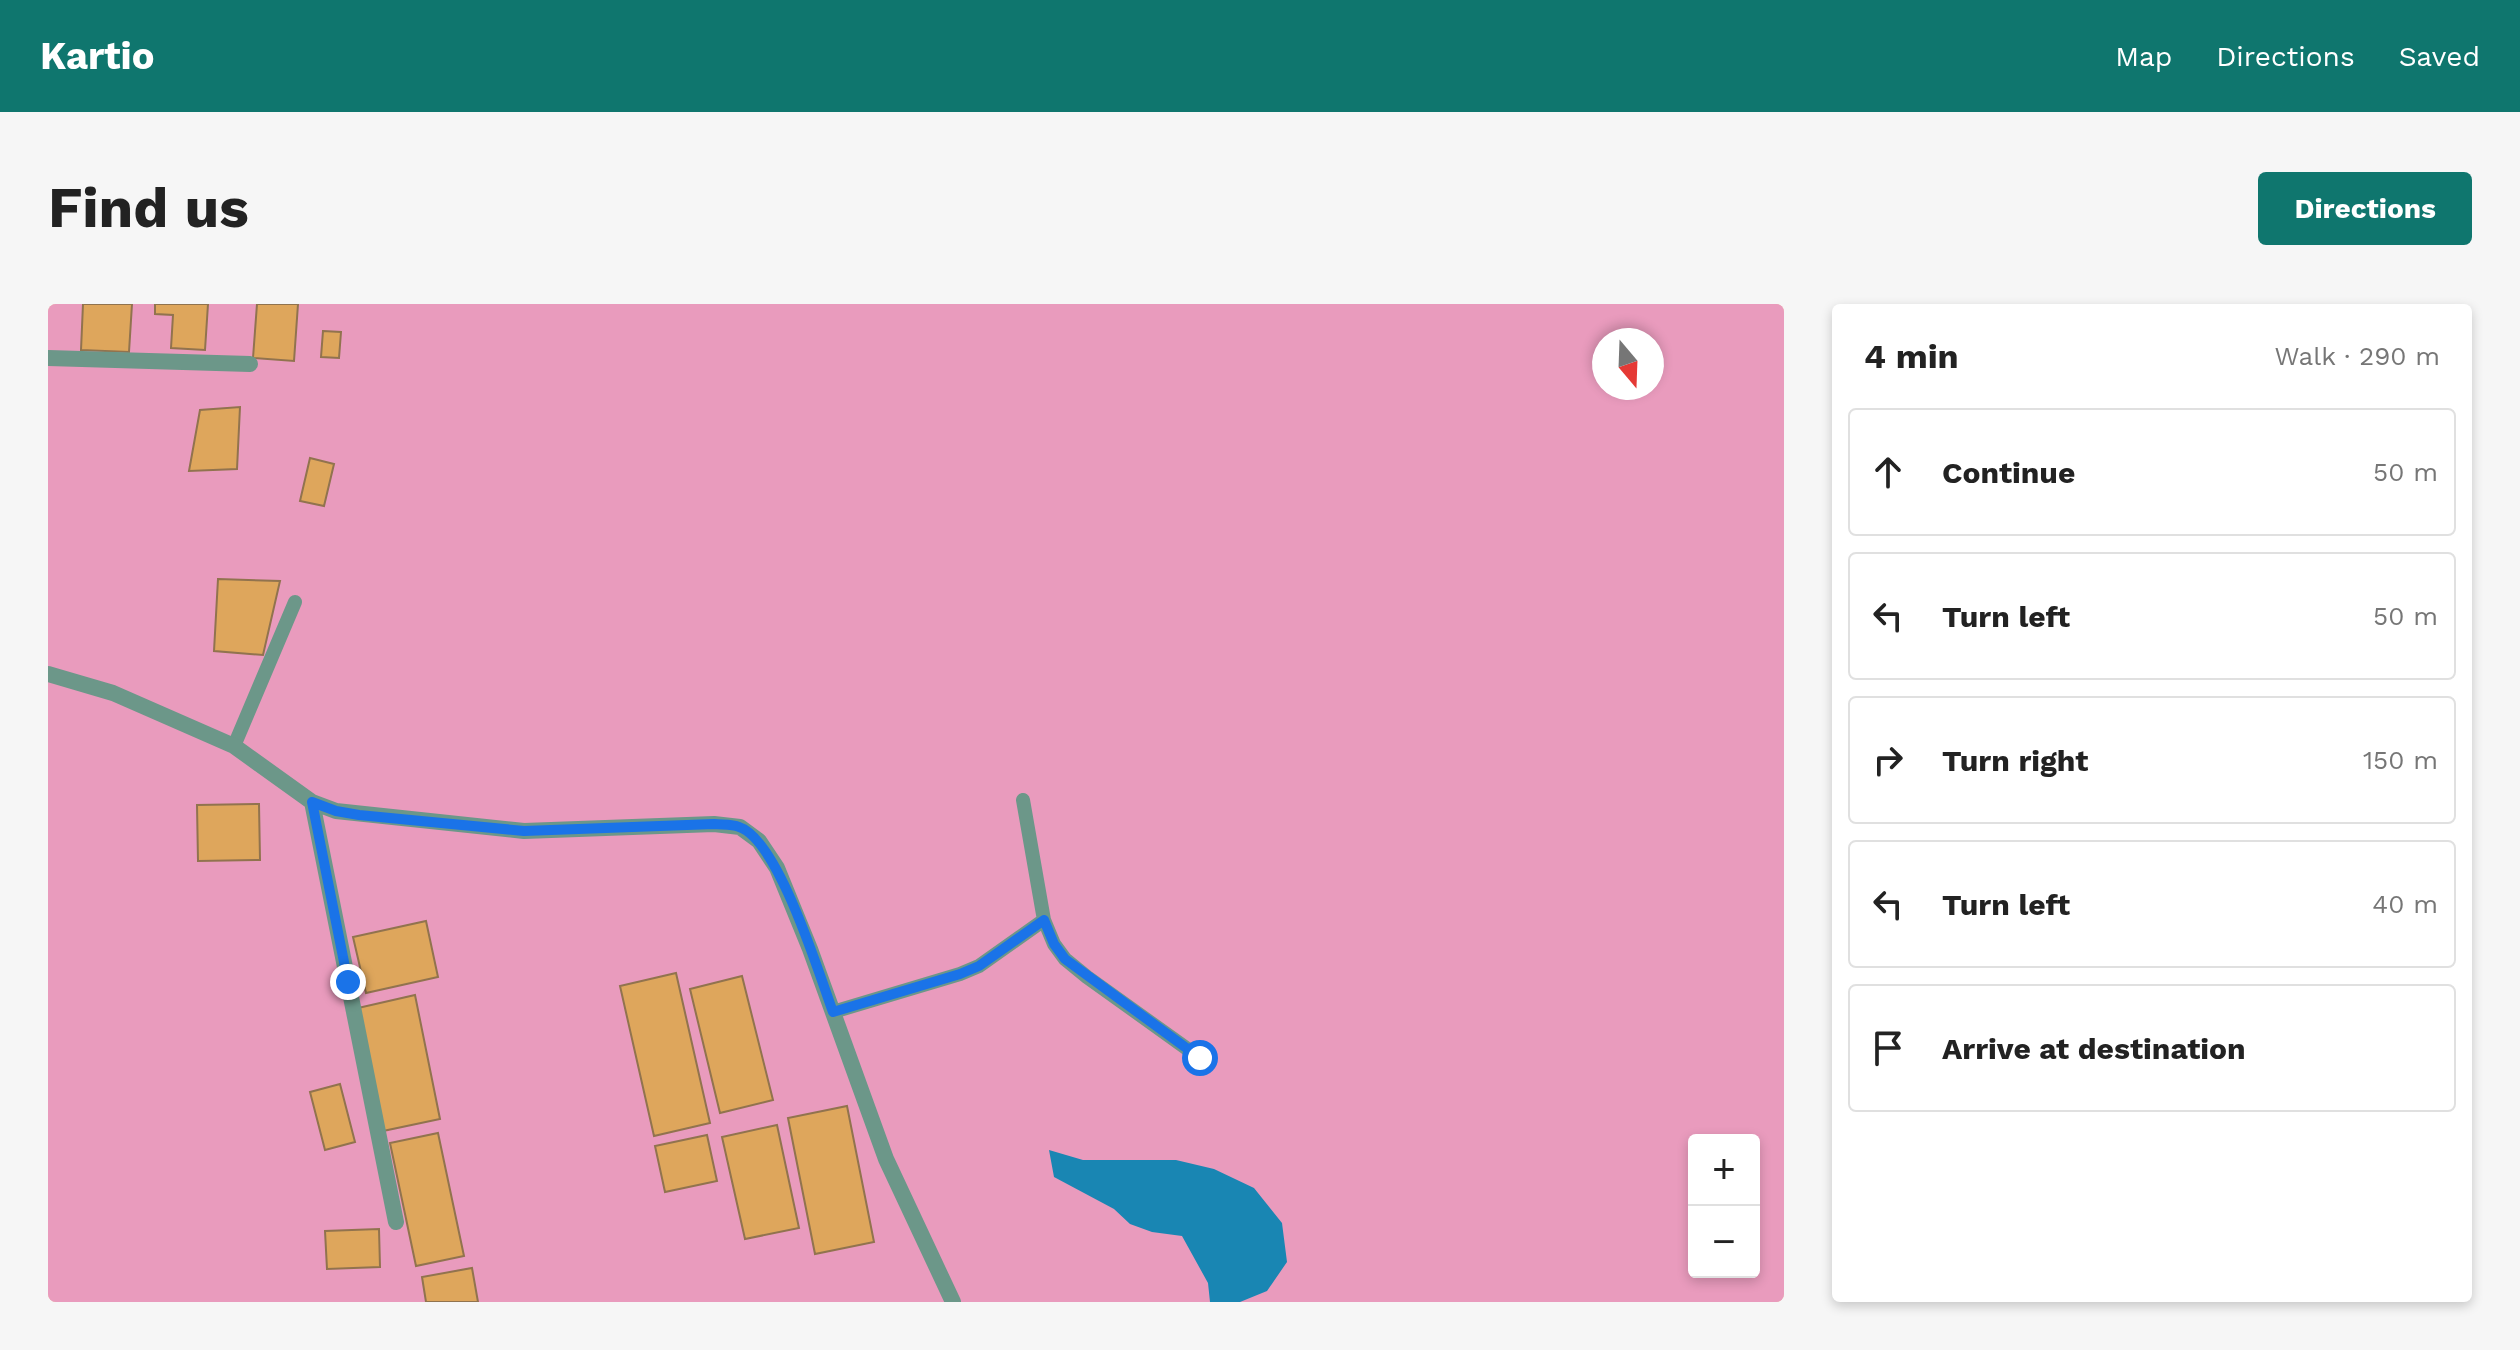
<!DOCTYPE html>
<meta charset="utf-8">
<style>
body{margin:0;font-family:"Work Sans",sans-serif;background:#f6f6f6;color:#222}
.controls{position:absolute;right:24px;bottom:24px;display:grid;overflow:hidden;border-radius:8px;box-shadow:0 4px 12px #0003}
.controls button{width:72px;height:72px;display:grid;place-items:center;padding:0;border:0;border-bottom:2px solid #e0e0e0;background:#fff;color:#222;font:40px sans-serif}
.compass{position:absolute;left:1544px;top:24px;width:72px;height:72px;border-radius:50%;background:#fff;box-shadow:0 4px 12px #0003;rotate:161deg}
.stop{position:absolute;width:24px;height:24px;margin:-18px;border:6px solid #1a73e8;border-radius:50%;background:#fff}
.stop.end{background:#1a73e8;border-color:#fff;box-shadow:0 2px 8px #0008}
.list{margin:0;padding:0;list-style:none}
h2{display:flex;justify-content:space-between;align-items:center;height:104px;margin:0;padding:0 32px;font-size:34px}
h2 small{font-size:26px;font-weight:400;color:#767676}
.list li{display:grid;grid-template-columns:52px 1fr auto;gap:24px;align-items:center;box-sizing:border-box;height:128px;margin:0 16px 16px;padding:0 16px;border:2px solid #e0e0e0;border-radius:8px}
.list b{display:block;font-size:30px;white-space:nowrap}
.list em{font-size:26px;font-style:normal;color:#767676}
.icon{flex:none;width:44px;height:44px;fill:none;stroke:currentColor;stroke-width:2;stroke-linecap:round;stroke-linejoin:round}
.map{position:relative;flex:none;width:1736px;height:998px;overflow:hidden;border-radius:8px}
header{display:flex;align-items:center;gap:48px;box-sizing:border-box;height:112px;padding:0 40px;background:#0f766e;color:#fff}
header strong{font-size:38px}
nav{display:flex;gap:44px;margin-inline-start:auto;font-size:28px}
.intro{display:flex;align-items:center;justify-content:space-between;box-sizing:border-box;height:192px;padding:0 48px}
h1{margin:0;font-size:56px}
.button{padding:20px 36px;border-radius:8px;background:#0f766e;color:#fff;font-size:28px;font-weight:700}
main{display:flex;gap:48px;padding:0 48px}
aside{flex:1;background:#fff;border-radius:8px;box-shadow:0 4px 12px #0003}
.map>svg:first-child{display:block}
.green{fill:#e99bbd;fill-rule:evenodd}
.water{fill:#1986b3}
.building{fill:#dea65c;stroke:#91734e;stroke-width:2}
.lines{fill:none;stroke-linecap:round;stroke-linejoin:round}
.service{stroke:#6c9789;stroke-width:14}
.minor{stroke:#6c9789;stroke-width:16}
.route{stroke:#1a73e8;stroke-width:10}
</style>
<header>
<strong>Kartio</strong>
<nav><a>Map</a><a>Directions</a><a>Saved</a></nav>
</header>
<div class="intro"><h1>Find us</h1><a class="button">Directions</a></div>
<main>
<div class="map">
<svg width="1736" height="998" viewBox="0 0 1736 998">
<rect width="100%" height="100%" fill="#eec0a5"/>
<!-- green -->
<path class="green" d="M0,0H1736V998H0ZM1556,36H1604V84H1556ZM1646,836H1706V968H1646Z"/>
<!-- water -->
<path class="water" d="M1001,846L1035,856H1128L1166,865L1206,884L1234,919L1239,958L1219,987L1192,998H1162L1160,979L1134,932L1104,928L1082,920L1066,905L1006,873Z"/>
<!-- building -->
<path class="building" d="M35,0H84L81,48L33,46Z
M107,0H160L157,46L123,44L125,11L107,10Z
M209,0H250L246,57L205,54Z
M275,27L293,28L291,54L273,53Z
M192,103L189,165L141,167L152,106Z
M262,154L286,160L276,202L252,197Z
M170,275L232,277L215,351L166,347Z
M211,500L212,556L150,557L149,501Z
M378,617L390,673L318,689L305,633Z
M628,669L662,819L606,832L572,682Z
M694,672L725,796L672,809L642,685Z
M367,691L392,815L335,827L310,704Z
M292,780L307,838L277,846L262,788Z
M799,802L826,938L767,950L740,814Z
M729,821L751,924L697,935L674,833Z
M390,829L416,952L368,962L342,839Z
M659,831L669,877L617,888L607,842Z
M331,925L332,963L279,965L277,927Z
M424,964L430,998H378L374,973Z"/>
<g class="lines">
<!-- service -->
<path class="service" d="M186,442L247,298
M975,496L996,616L1006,640L1017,655L1039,673L1152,754
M785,708L912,670L931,662L996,616"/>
<!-- minor -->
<path class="minor" d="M0,54L202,60
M0,370L65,389L186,442L264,498L288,507L476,527L666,520L692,523L711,537L729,564L762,645L838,855L905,998
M264,498L348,918"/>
</g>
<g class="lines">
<!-- route -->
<path class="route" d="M300,678L264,498L288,507L311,511L476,527L666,520C674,521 684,520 691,523C730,535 771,670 785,708L912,670L931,662L996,616L1006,640L1017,655L1152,754"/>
</g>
</svg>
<div class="controls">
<button>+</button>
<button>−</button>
</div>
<svg class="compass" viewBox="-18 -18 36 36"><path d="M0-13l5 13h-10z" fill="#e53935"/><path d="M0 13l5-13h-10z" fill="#767676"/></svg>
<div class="stop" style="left:1152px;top:754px"></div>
<div class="stop end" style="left:300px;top:678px"></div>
</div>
<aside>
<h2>4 min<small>Walk · 290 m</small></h2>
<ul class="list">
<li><svg class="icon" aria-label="ahead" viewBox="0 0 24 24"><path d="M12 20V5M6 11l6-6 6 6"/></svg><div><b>Continue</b></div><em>50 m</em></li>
<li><svg class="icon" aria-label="left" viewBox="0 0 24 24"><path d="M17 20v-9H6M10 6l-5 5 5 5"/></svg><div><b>Turn left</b></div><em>50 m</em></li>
<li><svg class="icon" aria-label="right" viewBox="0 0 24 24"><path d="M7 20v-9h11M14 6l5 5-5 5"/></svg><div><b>Turn right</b></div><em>150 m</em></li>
<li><svg class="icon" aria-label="left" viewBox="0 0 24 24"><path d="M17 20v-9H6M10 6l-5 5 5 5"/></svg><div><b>Turn left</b></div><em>40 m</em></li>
<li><svg class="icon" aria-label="arrive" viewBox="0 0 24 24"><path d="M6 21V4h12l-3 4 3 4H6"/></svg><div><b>Arrive at destination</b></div></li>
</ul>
</aside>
</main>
